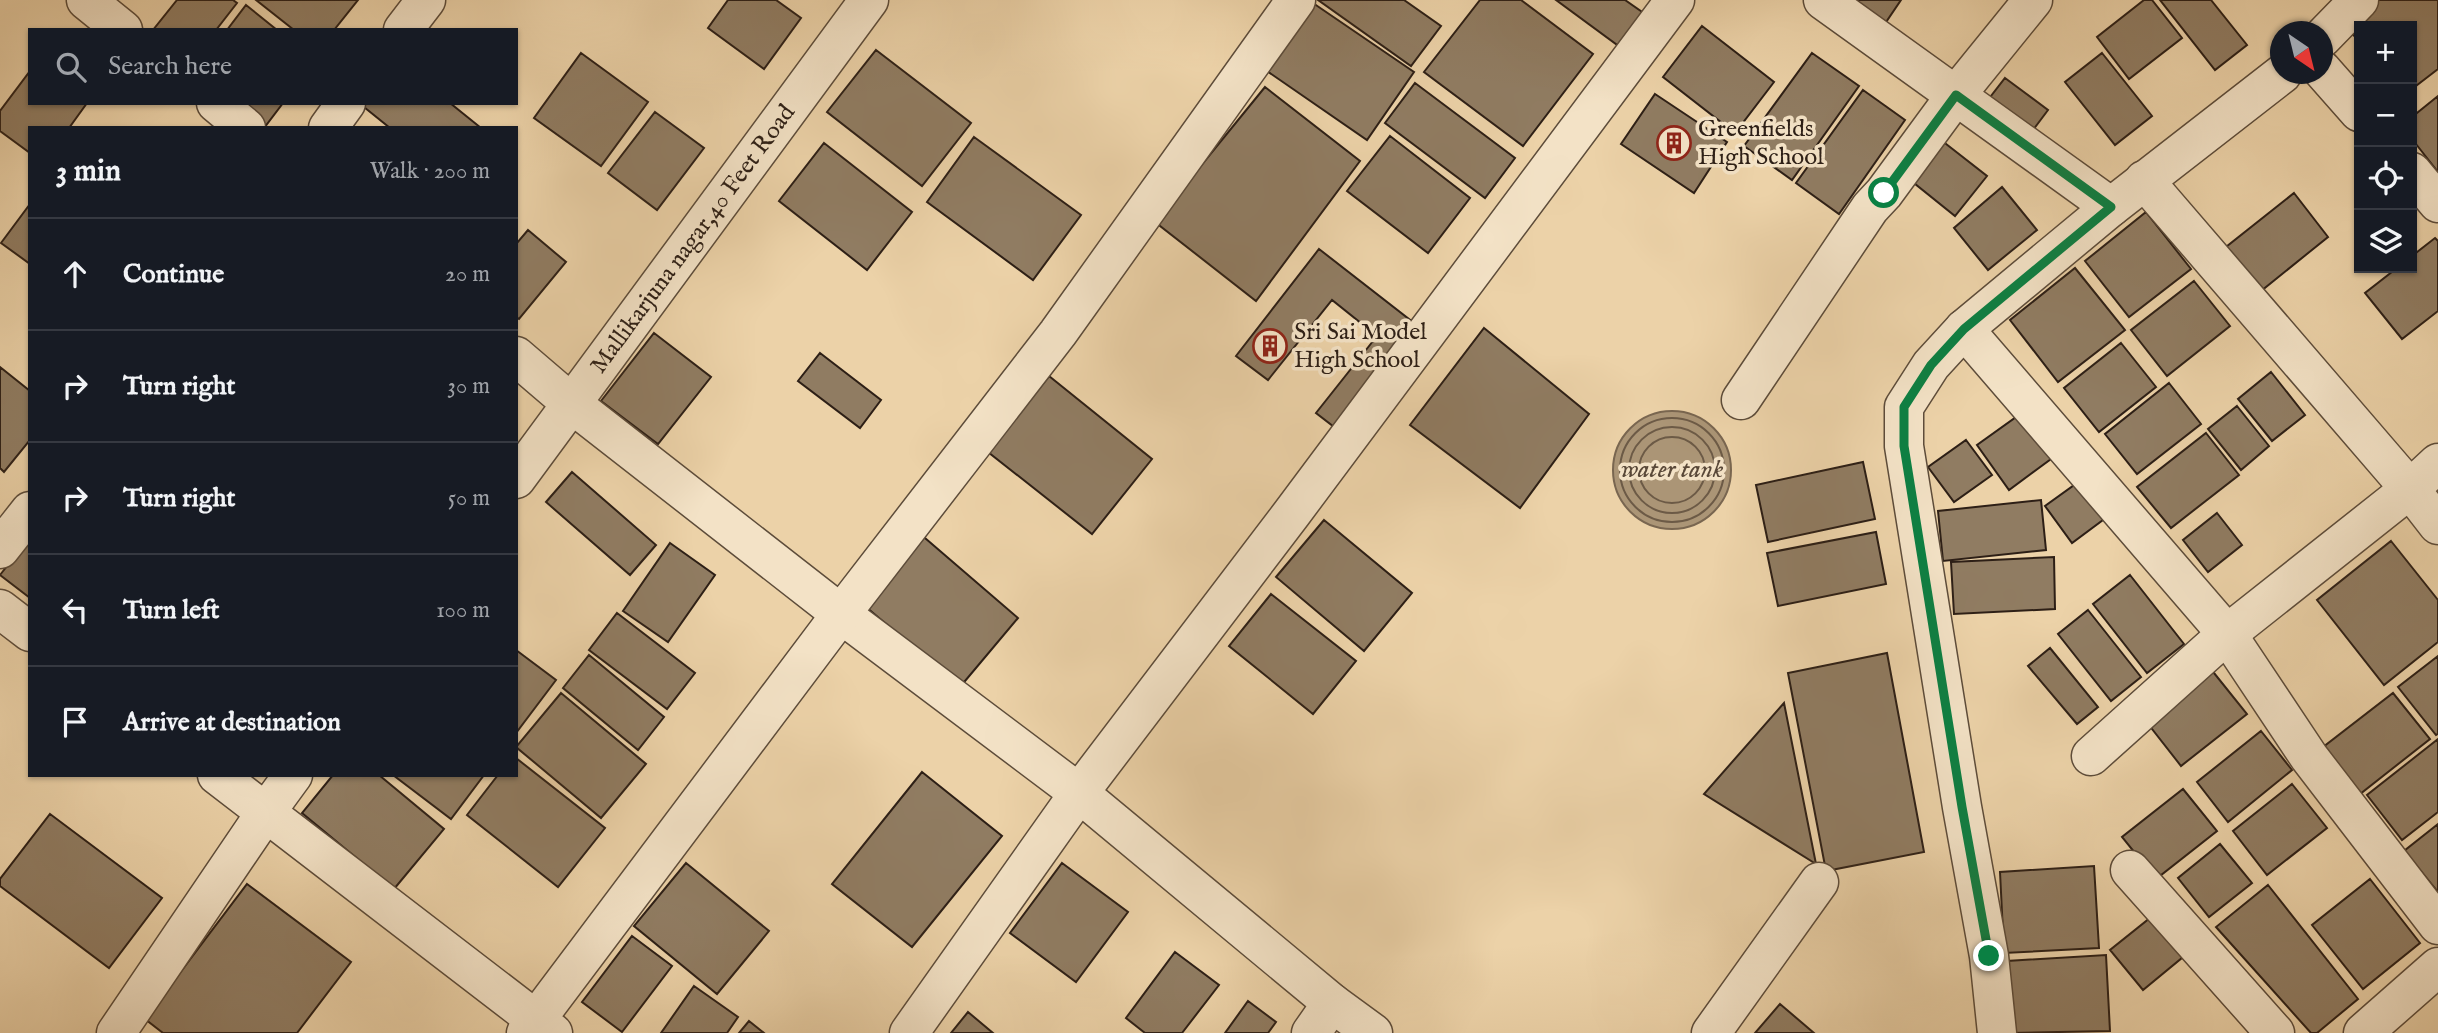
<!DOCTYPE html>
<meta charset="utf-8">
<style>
body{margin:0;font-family:"IM FELL English",serif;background:#242831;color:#f1f3f6}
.controls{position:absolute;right:21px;top:21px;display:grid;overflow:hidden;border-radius:0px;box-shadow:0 2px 5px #0004}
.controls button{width:63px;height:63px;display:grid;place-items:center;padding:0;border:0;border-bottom:2px solid #363941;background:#171b24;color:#f1f3f6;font:35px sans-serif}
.compass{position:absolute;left:2270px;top:21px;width:63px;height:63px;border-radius:50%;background:#171b24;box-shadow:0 2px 5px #0004;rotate:145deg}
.stop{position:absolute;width:21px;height:21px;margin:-16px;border:5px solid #0b8043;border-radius:50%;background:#fff}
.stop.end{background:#0b8043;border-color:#fff;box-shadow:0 2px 7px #0008}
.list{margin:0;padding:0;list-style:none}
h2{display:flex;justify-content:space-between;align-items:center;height:91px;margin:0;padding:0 28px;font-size:30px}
h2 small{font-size:23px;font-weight:400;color:#9ea1a6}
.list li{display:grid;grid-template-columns:46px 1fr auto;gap:21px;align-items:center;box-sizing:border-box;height:112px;padding:0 28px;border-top:2px solid #363941}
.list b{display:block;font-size:26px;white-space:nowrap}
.list em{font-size:23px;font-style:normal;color:#9ea1a6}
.icon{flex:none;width:38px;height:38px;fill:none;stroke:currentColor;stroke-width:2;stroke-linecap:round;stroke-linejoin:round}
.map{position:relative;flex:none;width:2438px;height:1033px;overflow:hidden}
.search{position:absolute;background:#171b24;box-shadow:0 2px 5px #0004;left:28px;top:28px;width:490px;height:77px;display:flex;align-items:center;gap:18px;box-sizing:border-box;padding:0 24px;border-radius:0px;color:#9ea1a6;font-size:26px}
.panel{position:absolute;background:#171b24;box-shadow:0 2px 5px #0004;left:28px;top:126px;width:490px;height:651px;border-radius:0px}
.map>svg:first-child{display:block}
.water{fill:#ab9576;stroke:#796650;stroke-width:2}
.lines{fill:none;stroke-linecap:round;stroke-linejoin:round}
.shore{stroke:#6c5a46;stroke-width:2}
.building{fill:#907c62;stroke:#2d1f16;stroke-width:2}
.minor-casing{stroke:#5d4c3a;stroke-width:41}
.minor{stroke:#f3e2c6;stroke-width:38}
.route{stroke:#0b8043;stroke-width:9}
.labels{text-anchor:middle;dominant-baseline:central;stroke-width:7;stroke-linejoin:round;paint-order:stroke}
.poi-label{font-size:24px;fill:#2d1f16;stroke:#f3e2c6;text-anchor:start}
.street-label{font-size:24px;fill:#2d1f16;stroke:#f3e2c6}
.water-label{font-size:26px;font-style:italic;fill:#594838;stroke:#f3e2c6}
</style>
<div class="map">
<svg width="2438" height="1033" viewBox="0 0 2438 1033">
<rect width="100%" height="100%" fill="#ecd2a8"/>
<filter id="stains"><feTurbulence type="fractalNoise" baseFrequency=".00286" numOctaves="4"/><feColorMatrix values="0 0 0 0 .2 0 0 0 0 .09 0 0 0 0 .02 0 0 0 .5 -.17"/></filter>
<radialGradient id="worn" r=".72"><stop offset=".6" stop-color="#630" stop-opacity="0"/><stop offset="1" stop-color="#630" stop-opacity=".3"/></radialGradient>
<!-- water -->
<path class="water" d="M1613 470a59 59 0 1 1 118 0a59 59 0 1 1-118 0Z"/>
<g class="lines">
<!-- shore -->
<path class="shore" d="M1620 470a52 52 0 1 1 104 0a52 52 0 1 1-104 0Z
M1629 470a43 43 0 1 1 86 0a43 43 0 1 1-86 0Z
M1639 470a33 33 0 1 1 66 0a33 33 0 1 1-66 0Z"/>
</g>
<!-- building -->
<path class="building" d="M177,0H233L237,3L216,30H153Z
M256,0H358L334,30H294Z
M728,0H776L801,18L764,69L708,28Z
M1318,0H1404L1441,26L1411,66Z
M1480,0H1521L1593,54L1523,146L1424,72Z
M1556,0H1625L1645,14L1620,47Z
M1839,0H1901L1880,31Z
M2144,0H2152L2182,38L2129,79L2097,37Z
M2160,0H2211L2247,45L2215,70Z
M2375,0H2438V69L2412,89V26H2359V42L2345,24Z
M1310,1L1414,72L1367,140L1264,69Z
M246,5L277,30H227Z
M1702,26L1774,82L1735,133L1663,77Z
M876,50L971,123L922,186L827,112Z
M581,53L648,102L601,166L534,118Z
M1812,53L1859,86L1792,180L1744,146Z
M2102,53L2152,116L2115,145L2065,82Z
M30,71V103H87L69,128H30V153L0,131V111Z
M2005,78L2048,110L2027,138L1984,105Z
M1415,83L1515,158L1485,198L1385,123Z
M1265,87L1360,161L1256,301L1155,222Z
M1863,90L1905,120L1839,214L1796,183Z
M1655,94L1727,142L1694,193L1621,144Z
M2438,96V172L2412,139V117Z
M229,103H283L264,128Z
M359,103H450L481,128H390Z
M655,112L704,148L657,210L608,173Z
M1390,136L1470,198L1428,253L1347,191Z
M974,137L1081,215L1033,280L927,202Z
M1941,140L1987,176L1955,216L1909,179Z
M824,143L912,212L867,270L779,201Z
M2002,187L2037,230L1988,270L1954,228Z
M2294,193L2328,237L2261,291L2226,247Z
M30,204V264L1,243Z
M2146,212L2191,269L2129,317L2085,261Z
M528,230L566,262L519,319L516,317V244Z
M2435,238L2438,241V311L2402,339L2365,293L2397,268H2412V256Z
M1319,249L1423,330L1342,433L1316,413L1377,336L1332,300L1268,380L1236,356Z
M2075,268L2125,330L2058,382L2010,320Z
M2194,281L2230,326L2167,376L2131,330Z
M1484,328L1589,414L1520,508L1410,425Z
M654,333L711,377L658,444L601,401Z
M2121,343L2156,387L2099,432L2064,388Z
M820,353L881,400L860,428L798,381Z
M0,367L30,391V440L4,472L0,468Z
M2271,372L2305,415L2272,441L2238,399Z
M1049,376L1152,459L1092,534L988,452Z
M2169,383L2201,424L2137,474L2105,434Z
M2237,406L2269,446L2241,470L2208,429Z
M2019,415L2051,459L2009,490L1977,445Z
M2206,433L2239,475L2171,528L2137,487Z
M1966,440L1992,475L1954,502L1928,467Z
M1863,462L1875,519L1768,542L1756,485Z
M572,472L656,545L630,575L546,502Z
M2084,478L2111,514L2072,543L2045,506Z
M2041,500L2046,550L1943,561L1938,511Z
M2217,513L2242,545L2208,572L2183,540Z
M1324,520L1412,593L1364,651L1276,577Z
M918,532L1018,618L960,687L859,601Z
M1876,532L1886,584L1778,606L1767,553Z
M30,537V598L0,575Z
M2391,541L2438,600V642L2384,685L2317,600Z
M670,543L715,575L668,642L623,611Z
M2054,557L2055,609L1954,614L1951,562Z
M2130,575L2184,644L2147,673L2093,604Z
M1271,594L1356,661L1313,714L1229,646Z
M2088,610L2141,677L2111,701L2058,634Z
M617,613L695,673L667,709L589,650Z
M2050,648L2098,707L2077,724L2028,666Z
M516,650L556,680L516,733Z
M1887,653L1924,852L1826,871L1788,673Z
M589,655L664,717L638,750L563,688Z
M2438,656V734L2436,735L2398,687Z
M2210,668L2247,714L2181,766L2145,720Z
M561,693L646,764L601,818L516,747Z
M2393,693L2430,739L2355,798L2318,751Z
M1784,703L1816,864L1704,794Z
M2261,731L2292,770L2228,822L2197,782Z
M2438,739V812L2402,840L2367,795Z
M516,758L605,828L558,887L467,815L498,775H516Z
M922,772L1002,836L912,947L832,884Z
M333,775H379L444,829L394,889L302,813Z
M393,775H484L451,819Z
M2292,784L2327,828L2267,875L2233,831Z
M2183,789L2217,831L2156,879L2122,837Z
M50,814L162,898L109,968L0,886V879Z
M2438,824V892L2404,851Z
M2220,844L2252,883L2209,917L2178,878Z
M686,863L769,931L717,994L634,926Z
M1062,863L1128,912L1076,982L1010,933Z
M2094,866L2099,948L2004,953L2000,872Z
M2370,879L2420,943L2363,989L2312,925Z
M247,884L351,962L297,1033H163L145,1019Z
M2268,885L2358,999L2317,1033H2311L2216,927Z
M2150,918L2183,957L2143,990L2110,950Z
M632,936L672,966L622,1032L582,1002Z
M1175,952L1219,985L1182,1033H1145L1126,1018Z
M2106,955L2110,1031L2010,1033L2007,961Z
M694,986L738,1017L727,1033H661Z
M1248,1001L1276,1022L1268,1033H1225Z
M1780,1004L1814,1033H1755Z
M968,1012L993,1033H951Z
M749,1021L764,1033H739Z"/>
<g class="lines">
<!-- minor casing -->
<g class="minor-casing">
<g id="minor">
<path d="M86,0L123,30"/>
<path d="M1823,0L2111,207"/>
<path d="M403,30L426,0"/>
<path d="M2322,38L2359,0"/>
<path d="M2322,70L2359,112"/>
<path d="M216,103L246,128"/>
<path d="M328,128L346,103"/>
<path d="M2412,172L2438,203"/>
<path d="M2144,180L2410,489L2438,525"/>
<path d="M1964,329L2227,634L2309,757L2438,925"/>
<path d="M516,356L572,404L841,614L1079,793L1332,1003L1373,1033"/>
<path d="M1741,400L1870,208L1884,193L1956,95L2033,0"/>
<path id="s1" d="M516,479L869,0"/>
<path d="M0,549L30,511"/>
<path d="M0,609L30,632"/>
<path d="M2091,756L2227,634L2410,489L2438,463"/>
<path d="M217,775L553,1033"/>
<path d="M2130,870L2275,1033"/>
<path d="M116,1033L266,812L293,775"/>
<path d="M526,1033L841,614L1058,333L1296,0"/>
<path d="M909,1033L1079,793L1292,513L1675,0"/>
<path d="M1311,1033L1332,1003"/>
<path d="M1711,1033L1819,882"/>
<path d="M1997,1033L1989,956L1962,807L1904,446V407L1931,365L1964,329L2111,207L2282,74"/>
<path d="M2363,1033L2438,967"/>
</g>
</g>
<!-- minor -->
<use href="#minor" class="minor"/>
</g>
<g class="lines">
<!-- route -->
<path class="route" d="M1884,193L1956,95L2111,207L1964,329L1931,365L1904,407V446L1962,807L1989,956"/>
</g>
<!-- icons -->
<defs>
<g id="building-ring" transform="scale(1.75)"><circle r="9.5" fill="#f3e2c6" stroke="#8f2418" stroke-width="1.5"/><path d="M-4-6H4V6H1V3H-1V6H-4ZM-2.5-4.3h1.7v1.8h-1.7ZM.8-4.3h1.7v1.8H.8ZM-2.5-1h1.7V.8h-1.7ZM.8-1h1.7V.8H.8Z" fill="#8f2418"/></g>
</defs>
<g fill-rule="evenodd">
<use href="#building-ring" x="1674" y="143"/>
<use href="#building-ring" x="1270" y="346"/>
</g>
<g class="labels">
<!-- poi labels -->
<g class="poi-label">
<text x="1698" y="129">Greenfields<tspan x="1698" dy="28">High School</tspan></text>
<text x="1294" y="332">Sri Sai Model<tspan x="1294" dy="28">High School</tspan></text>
</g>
<!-- street labels -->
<g class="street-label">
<text stroke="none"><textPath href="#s1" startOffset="298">Mallikarjuna nagar,40 Feet Road</textPath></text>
</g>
<!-- water labels -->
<g class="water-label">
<text x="1672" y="469">water tank</text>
</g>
</g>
<rect width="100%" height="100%" filter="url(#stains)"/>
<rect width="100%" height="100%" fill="url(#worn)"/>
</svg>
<div class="controls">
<button>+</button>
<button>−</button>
<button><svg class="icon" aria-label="locate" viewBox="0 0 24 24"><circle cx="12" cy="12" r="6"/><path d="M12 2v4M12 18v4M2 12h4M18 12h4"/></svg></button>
<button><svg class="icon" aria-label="layers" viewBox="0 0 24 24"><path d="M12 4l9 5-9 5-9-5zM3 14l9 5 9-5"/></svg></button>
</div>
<svg class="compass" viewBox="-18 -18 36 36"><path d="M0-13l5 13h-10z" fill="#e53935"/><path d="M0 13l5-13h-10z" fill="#9ea1a6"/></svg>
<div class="stop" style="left:1884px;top:193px"></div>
<div class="stop end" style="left:1989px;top:956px"></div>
<div class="search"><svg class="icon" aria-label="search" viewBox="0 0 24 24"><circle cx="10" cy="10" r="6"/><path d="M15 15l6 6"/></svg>Search here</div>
<section class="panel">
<h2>3 min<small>Walk · 200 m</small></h2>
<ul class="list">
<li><svg class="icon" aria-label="ahead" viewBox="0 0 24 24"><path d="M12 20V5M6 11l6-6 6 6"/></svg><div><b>Continue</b></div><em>20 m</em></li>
<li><svg class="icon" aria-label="right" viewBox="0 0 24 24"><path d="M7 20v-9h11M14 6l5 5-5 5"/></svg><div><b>Turn right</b></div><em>30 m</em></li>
<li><svg class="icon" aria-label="right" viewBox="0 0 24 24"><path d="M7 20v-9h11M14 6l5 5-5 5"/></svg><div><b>Turn right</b></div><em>50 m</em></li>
<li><svg class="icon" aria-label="left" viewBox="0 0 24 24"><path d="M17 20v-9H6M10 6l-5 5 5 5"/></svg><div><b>Turn left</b></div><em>100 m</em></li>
<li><svg class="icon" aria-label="arrive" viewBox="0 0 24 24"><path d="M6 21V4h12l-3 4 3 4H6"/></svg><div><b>Arrive at destination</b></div></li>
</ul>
</section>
</div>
